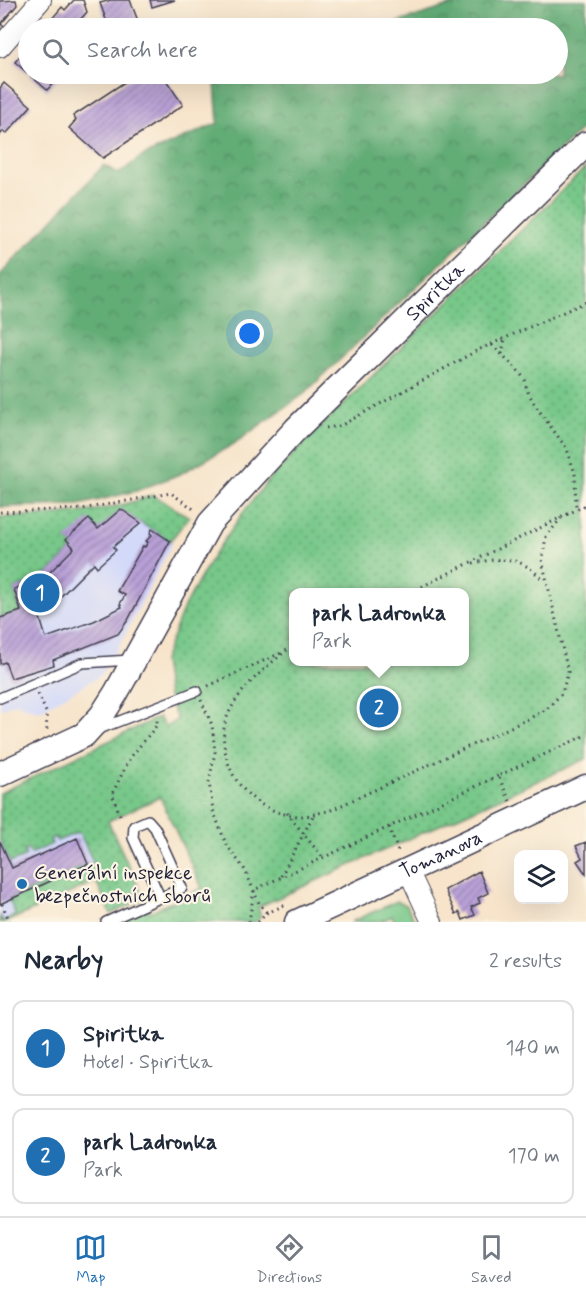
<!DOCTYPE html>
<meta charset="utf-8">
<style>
body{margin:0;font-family:Mynerve,sans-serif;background:#f6f6f7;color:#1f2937}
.controls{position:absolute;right:18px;bottom:18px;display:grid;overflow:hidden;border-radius:12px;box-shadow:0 6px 24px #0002}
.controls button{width:54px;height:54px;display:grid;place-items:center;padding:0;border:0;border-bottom:2px solid #e0e1e3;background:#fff;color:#1f2937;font:30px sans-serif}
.you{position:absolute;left:250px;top:334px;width:21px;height:21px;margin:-15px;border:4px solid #fff;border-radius:50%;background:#1a73e8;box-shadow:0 0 0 9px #1a73e833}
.badge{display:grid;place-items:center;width:39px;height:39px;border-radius:50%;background:#1f6fb2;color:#fff;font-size:20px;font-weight:700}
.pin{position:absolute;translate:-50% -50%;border:3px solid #fff;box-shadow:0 2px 6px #0006}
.popup{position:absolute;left:289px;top:588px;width:180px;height:78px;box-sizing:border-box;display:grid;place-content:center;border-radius:12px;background:#fff;filter:drop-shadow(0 2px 4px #0005);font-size:20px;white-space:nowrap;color:#747a83}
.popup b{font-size:22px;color:#1f2937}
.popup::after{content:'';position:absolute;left:50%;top:100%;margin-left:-12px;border:12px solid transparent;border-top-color:#fff}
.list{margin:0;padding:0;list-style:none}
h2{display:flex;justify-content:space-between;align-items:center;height:78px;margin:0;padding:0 24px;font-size:26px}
h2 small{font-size:20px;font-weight:400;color:#747a83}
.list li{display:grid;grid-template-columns:39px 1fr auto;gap:18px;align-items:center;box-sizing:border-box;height:96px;margin:0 12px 12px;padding:0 12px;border:2px solid #e0e1e3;border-radius:12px}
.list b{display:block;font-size:22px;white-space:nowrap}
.list p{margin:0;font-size:20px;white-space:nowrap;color:#747a83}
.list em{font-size:20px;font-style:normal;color:#747a83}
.icon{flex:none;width:33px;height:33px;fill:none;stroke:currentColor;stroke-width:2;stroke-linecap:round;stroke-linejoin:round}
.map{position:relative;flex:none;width:586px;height:922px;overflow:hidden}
.search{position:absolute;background:#fff;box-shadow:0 6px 24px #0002;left:18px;right:18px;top:18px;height:66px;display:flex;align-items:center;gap:15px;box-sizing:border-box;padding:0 21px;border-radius:33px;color:#747a83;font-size:22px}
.sheet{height:294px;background:#fff}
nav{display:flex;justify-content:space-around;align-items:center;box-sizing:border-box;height:84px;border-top:2px solid #e0e1e3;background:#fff;font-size:16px;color:#747a83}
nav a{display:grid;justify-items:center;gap:3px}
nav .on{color:#1f6fb2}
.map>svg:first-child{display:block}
.built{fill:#d3d9f9}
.grass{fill:url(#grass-dots);stroke:#4d7562;stroke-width:1.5;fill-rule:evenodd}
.forest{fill:url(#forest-crowns);stroke:#426758;stroke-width:1.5}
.garden{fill:#78c88a;stroke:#4d7562;stroke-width:1.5}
.building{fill:url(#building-hatch)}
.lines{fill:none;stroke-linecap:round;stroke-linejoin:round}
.service-casing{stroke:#423f51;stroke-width:12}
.minor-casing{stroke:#423f51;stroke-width:22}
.tertiary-casing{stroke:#423f51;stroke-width:27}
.path{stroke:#423f51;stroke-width:3;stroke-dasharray:1.5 4.5;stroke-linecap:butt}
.service{stroke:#fff;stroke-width:9}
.minor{stroke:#fff;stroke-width:20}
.tertiary{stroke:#fff;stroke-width:24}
.poi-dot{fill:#1f6fb2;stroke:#fcf5e5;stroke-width:2}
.labels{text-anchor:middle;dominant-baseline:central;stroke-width:4.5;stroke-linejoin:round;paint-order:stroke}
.street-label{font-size:20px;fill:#22223b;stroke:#fcf5e5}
.poi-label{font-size:20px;fill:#22223b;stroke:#fcf5e5;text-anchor:start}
</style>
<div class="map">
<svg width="586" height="922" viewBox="0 0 586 922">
<defs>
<pattern id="grass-dots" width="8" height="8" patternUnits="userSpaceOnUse" patternTransform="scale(1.5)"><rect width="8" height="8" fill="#78c88a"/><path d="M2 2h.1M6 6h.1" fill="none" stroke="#62a272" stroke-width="1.8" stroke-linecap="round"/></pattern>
<pattern id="forest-crowns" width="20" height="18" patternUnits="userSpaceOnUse" patternTransform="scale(1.5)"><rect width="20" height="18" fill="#62ac76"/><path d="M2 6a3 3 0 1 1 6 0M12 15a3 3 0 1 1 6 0" fill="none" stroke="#508c62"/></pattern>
<pattern id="building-hatch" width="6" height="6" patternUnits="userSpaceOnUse" patternTransform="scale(1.5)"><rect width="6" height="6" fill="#b9a1d7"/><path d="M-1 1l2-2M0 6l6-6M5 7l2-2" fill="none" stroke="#9683b0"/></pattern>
</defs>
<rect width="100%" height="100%" fill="#fcf5e5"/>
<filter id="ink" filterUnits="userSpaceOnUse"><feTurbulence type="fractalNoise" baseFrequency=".0167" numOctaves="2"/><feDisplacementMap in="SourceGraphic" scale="12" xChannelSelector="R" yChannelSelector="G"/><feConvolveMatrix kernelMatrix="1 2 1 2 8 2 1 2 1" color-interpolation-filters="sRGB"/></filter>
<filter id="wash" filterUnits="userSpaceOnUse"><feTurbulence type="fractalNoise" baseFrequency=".008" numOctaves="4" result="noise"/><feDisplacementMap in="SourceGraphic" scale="24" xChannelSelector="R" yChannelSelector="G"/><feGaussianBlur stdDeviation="1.35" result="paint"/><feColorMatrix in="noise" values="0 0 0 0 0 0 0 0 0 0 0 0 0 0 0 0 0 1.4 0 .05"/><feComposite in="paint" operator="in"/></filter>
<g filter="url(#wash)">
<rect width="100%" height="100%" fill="#f7e4cb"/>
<!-- built -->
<path class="built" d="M121,509L173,542L118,648L100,676L39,711L15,703L0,709V618L21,611L14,589L42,580L74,549L66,539Z
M79,831L94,865L88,864L10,900L16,915L2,921L0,916V841L10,863L26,856L24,851L29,849L31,853L52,843L50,839L55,837L57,841Z"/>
<!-- grass -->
<path class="grass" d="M586,167V759L258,907L261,917L255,922H115L147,906L150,912L202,888L160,797L108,821L144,899L111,914L96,881L7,922H0V916L3,921L16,915L9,900L88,864H94L79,832L57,841L54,837L50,839L52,844L31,854L28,849L24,851L26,856L10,863L0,841V793L159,717L165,727L177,720L168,696L163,661L184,607L213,556L242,514L271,477L317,430ZM294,592H464V662H294Z
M153,495L189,517L170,541L141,523L98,529L66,539L74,548L42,580L14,589L21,611L0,618V517C52,516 104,514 153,495Z"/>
<!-- forest -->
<path class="forest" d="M468,0H586V125L304,394L232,445L180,474L136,491L79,505L0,507V275L104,165L118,174L141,157L218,123L215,83L242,74H558V28H380Z"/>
<!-- garden -->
<path class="garden" d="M397,901L407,906L415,922H395L392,916L382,921L351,922Z"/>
<g id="blocks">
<!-- building -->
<path class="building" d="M16,0L17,5L1,24L4,27L0,31V1Z
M74,0H83L87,12L79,21L86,28H44L62,7L65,10Z
M111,0H130L138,21L109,28L100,3Z
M150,0H175L152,7Z
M28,46V74H62L47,90L15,62Z
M137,74H162L183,105L103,158L69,128L76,120L73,116Z
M4,83L31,106L6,134L3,131L0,135V88Z
M121,509L141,523L113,547L116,550L97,567L94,563L55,602L37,608L46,638L94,621L122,607L120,604L125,595L117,591L143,546L145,547L148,542L146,541L152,535L150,533L152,529L170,541L128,620L118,634L53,660L54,665L11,678L5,662L0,664V618L21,611L14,589L42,580L74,548L66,539L89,519L98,529Z
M77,838L88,864L0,904V841L12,868Z
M586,842V874L577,861L582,858L576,846Z
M479,871L488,893L478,898L480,903L471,907L475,915L463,920L460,912L456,914L445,890Z"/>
</g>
</g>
<g filter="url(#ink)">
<use href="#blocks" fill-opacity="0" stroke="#423f51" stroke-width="1.5"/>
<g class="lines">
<!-- service casing -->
<g class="service-casing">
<path id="service" d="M0,698L82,663L131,660
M99,729L197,691
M106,922L182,888L155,828L148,820L134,826L133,838L160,897"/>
</g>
<!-- minor casing -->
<g class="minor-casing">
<path id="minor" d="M0,47L41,0
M408,870L432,922"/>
</g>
<!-- tertiary casing -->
<g class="tertiary-casing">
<g id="tertiary">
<path id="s1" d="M0,774L84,735L102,715L116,693L210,523L296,429L586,144"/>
<path id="s2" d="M297,922L586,787"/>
</g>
</g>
<!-- path -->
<path class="path" d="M492,345L516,368L525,380L527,390L535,405L567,449L575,474L576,510
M502,354L505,338
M326,428L340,426L478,350L586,302
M0,512L82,509L171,493L195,510
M473,563C506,557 520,556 544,581
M411,592L586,505
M287,650C263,670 235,691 225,723C222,735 224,748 227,759C236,792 267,816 302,816C310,816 320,812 329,811L526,720L547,709L562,693L568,672L542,560L546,537L561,518
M208,686L281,653
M38,694L46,712L47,731
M201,700L212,725L215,752L209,782L213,810L226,844L245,870L259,903L267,913
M510,801L498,776L586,735
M287,813L323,858
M120,815L112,794L130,758L157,725V718
M389,827L399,854
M281,876L314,814
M2,904L10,922
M249,922L254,890L498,776
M258,922L267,913L285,905"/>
<!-- service -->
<use href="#service" class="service"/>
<!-- minor -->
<use href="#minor" class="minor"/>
<!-- tertiary -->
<use href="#tertiary" class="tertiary"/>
</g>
</g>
<!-- markers -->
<circle class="poi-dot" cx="22" cy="884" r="6"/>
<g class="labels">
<!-- street labels -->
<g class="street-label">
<text stroke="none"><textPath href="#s1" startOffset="663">Spiritka</textPath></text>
<text stroke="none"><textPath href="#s2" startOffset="159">Tomanova</textPath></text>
</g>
<!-- poi labels -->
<g class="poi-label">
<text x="34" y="873">Generální inspekce<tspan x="34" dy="23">bezpečnostních sborů</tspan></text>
</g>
</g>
</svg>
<div class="controls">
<button><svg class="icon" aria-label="layers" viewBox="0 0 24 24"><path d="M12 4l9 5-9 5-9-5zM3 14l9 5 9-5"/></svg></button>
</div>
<div class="you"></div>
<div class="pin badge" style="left:40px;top:593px">1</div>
<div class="pin badge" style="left:379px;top:708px">2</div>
<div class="popup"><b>park Ladronka</b>Park</div>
<div class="search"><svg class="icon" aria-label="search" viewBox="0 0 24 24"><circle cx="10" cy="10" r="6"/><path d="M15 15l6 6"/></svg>Search here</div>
</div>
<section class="sheet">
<h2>Nearby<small>2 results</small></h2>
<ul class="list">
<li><span class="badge">1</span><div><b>Spiritka</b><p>Hotel · Spiritka</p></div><em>140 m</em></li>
<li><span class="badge">2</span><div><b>park Ladronka</b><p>Park</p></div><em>170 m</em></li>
</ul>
</section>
<nav>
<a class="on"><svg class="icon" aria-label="map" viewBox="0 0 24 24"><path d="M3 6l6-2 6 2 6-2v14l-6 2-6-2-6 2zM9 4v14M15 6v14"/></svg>Map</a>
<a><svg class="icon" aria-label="directions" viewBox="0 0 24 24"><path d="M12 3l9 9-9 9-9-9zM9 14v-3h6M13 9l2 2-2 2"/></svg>Directions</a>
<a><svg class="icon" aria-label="saved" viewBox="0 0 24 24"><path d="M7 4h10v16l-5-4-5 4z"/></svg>Saved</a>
</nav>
